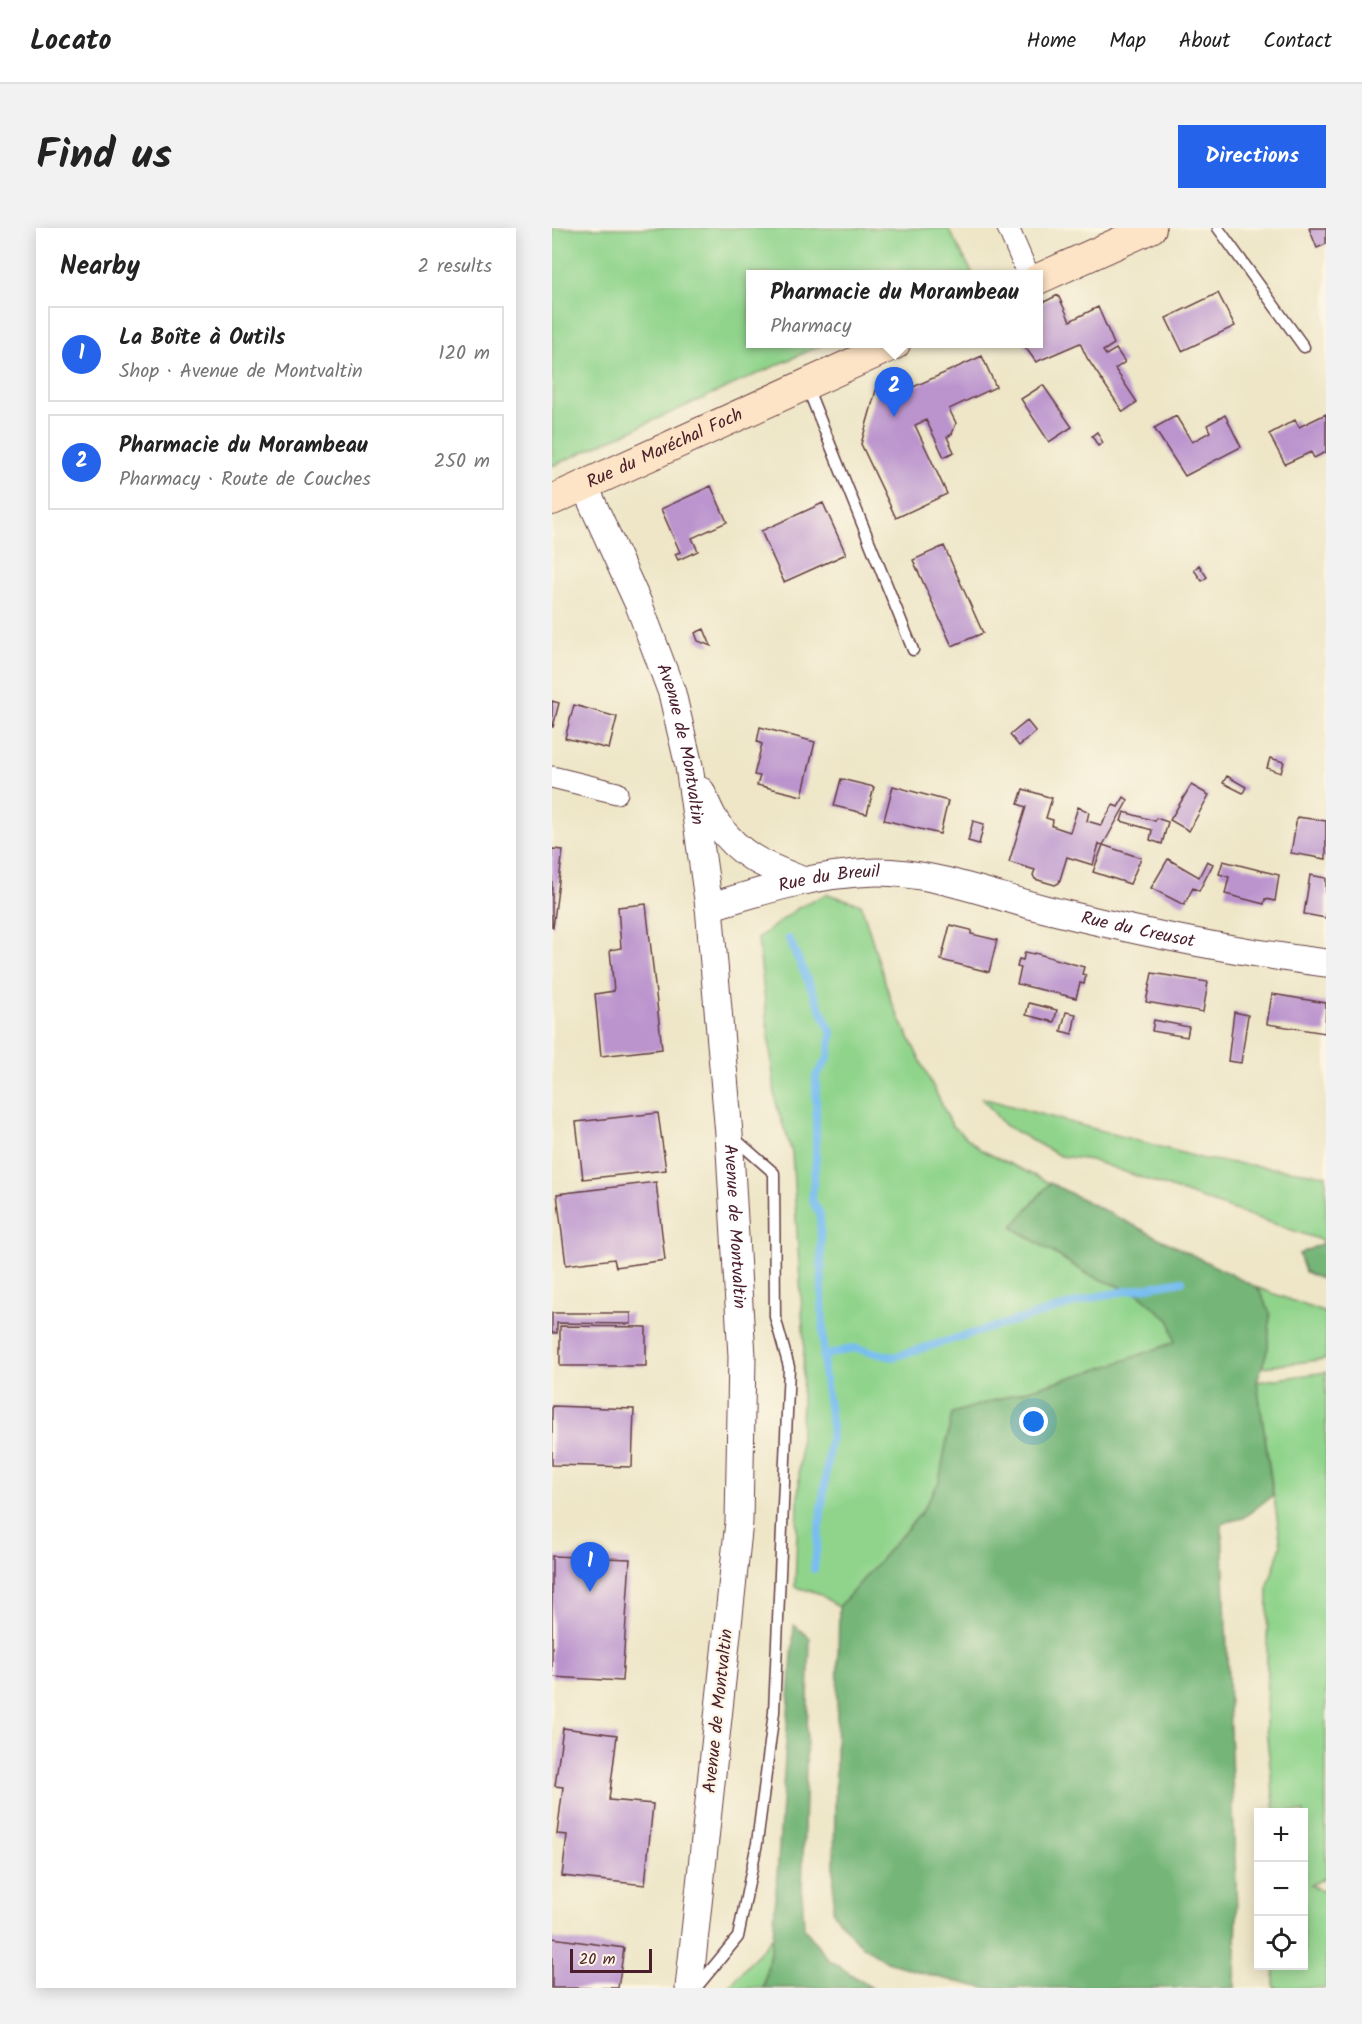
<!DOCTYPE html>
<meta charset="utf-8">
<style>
body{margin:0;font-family:Kalam,sans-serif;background:#f2f2f2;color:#222}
.controls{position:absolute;right:18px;bottom:18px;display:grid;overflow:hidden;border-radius:0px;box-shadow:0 3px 15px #0003}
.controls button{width:54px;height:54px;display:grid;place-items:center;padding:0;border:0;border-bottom:2px solid #e0e0e0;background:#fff;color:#222;font:30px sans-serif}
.scale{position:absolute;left:18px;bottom:15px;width:82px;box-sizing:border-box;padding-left:6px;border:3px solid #4a1f2b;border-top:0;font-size:16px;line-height:21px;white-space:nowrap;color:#4a1f2b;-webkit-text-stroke:4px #fcf5e5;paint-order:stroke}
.you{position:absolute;left:482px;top:1194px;width:21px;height:21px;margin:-15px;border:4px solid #fff;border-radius:50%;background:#1a73e8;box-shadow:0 0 0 9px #1a73e833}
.badge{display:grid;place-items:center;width:39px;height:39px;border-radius:50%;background:#2563eb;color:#fff;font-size:20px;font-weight:700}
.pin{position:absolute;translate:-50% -50px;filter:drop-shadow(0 2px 3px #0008)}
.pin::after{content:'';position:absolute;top:32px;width:21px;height:18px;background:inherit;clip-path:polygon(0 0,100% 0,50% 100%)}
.popup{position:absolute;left:194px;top:42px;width:297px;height:78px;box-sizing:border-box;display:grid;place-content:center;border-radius:0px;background:#fff;filter:drop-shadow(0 2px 4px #0005);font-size:20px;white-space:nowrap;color:#767676}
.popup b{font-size:22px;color:#222}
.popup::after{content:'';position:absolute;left:50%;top:100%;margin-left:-12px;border:12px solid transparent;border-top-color:#fff}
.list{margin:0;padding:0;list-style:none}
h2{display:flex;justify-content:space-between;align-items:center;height:78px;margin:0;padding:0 24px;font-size:26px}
h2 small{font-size:20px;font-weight:400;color:#767676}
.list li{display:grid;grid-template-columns:39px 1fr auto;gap:18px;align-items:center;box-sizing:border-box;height:96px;margin:0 12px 12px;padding:0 12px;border:2px solid #e0e0e0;border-radius:0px}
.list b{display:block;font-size:22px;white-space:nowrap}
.list p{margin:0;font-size:20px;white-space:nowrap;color:#767676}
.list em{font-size:20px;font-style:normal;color:#767676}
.icon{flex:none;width:33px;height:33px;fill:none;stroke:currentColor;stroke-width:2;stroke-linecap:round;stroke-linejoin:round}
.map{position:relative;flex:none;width:774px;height:1760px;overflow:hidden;border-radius:0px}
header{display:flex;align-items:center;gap:36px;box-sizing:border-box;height:84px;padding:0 30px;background:#fff;border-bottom:2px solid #e0e0e0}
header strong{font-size:28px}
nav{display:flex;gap:33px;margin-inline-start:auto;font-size:21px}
.intro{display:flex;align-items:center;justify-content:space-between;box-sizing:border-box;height:144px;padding:0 36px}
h1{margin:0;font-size:42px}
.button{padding:15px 27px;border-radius:0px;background:#2563eb;color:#fff;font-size:21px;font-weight:700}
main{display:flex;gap:36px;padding:0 36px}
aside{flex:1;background:#fff;border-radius:0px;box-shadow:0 3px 15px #0003}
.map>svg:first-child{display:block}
.green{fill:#90d48c;stroke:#6d7a5c;stroke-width:1.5}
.forest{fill:#74b678;stroke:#5f6a52;stroke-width:1.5}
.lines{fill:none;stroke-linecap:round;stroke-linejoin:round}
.stream{stroke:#79bef0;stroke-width:8}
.building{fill:#bb94ce}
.service-casing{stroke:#633d42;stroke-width:13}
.minor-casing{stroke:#633d42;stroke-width:23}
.tertiary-casing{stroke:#633d42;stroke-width:29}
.secondary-casing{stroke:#633d42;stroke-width:32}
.service{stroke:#fff;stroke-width:10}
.minor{stroke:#fff;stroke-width:21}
.tertiary{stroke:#fff;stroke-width:27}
.secondary{stroke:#fee4c6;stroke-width:30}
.labels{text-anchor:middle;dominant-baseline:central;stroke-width:4.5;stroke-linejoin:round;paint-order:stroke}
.street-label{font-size:18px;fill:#4a1f2b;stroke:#fcf5e5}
</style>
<header>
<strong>Locato</strong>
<nav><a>Home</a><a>Map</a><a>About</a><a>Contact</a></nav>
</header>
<div class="intro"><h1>Find us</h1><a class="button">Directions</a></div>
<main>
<aside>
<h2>Nearby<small>2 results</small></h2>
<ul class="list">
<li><span class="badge">1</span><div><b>La Boîte à Outils</b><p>Shop · Avenue de Montvaltin</p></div><em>120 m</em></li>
<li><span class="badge">2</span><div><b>Pharmacie du Morambeau</b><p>Pharmacy · Route de Couches</p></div><em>250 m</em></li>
</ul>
</aside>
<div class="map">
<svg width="774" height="1760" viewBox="0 0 774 1760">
<rect width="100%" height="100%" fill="#fcf5e5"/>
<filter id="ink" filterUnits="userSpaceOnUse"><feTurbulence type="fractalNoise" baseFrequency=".0167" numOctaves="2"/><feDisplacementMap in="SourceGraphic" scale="12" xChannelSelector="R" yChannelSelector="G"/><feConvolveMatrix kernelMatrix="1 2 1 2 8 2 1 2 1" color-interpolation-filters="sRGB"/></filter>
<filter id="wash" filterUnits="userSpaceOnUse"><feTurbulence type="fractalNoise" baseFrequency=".008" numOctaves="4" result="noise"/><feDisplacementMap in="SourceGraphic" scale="24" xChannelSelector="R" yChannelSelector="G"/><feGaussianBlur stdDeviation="1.35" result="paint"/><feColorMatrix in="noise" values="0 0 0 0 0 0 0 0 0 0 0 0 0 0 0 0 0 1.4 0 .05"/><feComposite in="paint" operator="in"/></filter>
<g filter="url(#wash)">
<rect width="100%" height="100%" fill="#eee6c7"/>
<!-- green -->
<path class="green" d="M0,0H396L421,46H198V116H272L0,238Z
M275,666L309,676L339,773L400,897L429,922L498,955L460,999L537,1047L587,1066L618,1093L623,1114L560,1137L400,1185L387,1254L369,1285L287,1379L266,1365L243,1359L252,1116L240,925L224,875L206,710L246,680Z
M430,870L652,931L774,947V1014L539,932L508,928L452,897Z
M706,1060L774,1085V1131L710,1139L716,1120L718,1086Z
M774,1144V1649L759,1657L774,1665V1760H722V1738H752V1584H723L714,1500L716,1358L729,1317L705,1154Z
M221,1708L211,1760H176Z"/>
<!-- forest -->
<path class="forest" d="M498,955L706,1060L718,1085L716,1120L705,1154L721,1267L691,1290L670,1295L685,1682L683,1760H432L385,1749L335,1734L304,1713L281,1684L287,1379L369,1285L387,1254L400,1185L560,1137L623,1114L618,1093L587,1066L537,1047L460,999Z
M773,1014H774V1053L753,1044L747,1026Z
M242,1397L258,1410L250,1663L252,1700L277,1732L320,1760H212L221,1708Z"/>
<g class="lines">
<!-- stream -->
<path class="stream" d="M237,711L280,806L276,830L264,848V929L260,972L268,986L272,1144L280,1199L262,1341
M271,1128L302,1120L341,1129L547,1068L630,1053"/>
</g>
<g id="blocks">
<!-- building -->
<path class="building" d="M757,0H774V16L765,20Z
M666,65L683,98L630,123L614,90Z
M506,67L518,93L546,79L562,116L551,123L554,127L564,121L573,134L563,141L585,174L571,184L535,130L528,115L484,134L471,116H486V77Z
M430,128L444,159L397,181L404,195L400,206L395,209L402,224L392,229L374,192L363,197L395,266L344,290L309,216L326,155L348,165Z
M491,157L520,199L497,214L469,171Z
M774,186V224L762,230L759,224L733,236L717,206L743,192L747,199Z
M673,187L689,219L633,248L602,200L624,188L640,214L658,204L655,197Z
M545,204L551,215L546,218L540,208Z
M159,258L175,294L140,310L146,323L126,332L123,326L128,324L109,281Z
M271,275L294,326L232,354L209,303Z
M392,318L431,405L400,418L361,332Z
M647,337L655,349L650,353L642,342Z
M152,401L159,418L146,413L143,405Z
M0,473L7,475L1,499H0Z
M22,477L65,489L57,521L13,510Z
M475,493L484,504L467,518L458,507Z
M208,499L263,514L250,568L205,557L208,548L202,547L210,516L205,514Z
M718,530L732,534L729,545L715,540Z
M675,548L694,559L691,565L671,555Z
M289,551L322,559L315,586L282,578Z
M639,557L657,567L637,603L618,592Z
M341,558L396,573L388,606L332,592Z
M471,561L500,570L494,590L501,592L500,598L518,604L526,579L537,584L535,593L549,597L561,577L566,579L572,569L576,572L551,617L547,616L541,637L515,629L507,655L503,657L483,651L481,647L483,642L457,634L474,579L466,576Z
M572,584L603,593L604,590L616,594L610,616L598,612L600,602L569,593Z
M745,589L774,593V631L739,625Z
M421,593L432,596L427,616L416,613Z
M551,617L589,630L578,656L541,644Z
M0,621L11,622L1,700L0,699Z
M616,631L647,649L655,633L661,636L647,663L641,660L632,677L599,660Z
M671,633L727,647L723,673L713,671L712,676L673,666L677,649L667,646Z
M758,647L774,650V690L752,686Z
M94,676L110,821L49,828L43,766L62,763L58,722L69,720L66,679Z
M398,697L419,702V706L445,712L437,744L389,732Z
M473,724L482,726L483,725L532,739L530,746L534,747L532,756L528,755L524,770L465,756L469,740L465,739L467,731L471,732Z
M600,745L656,754L651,784L594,774Z
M720,766L774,775L773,805L715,796Z
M477,775L505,782L502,794L474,787Z
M514,784L524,786L520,806L509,803Z
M682,784L696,787L689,835L676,833Z
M602,792L637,799L635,809L600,803Z
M106,885L114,942L31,951L24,894Z
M104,954L113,1032L64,1039L62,1031L14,1037L5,966Z
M0,1085H79V1096L5,1095V1105H0Z
M8,1098L94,1099V1138H8Z
M0,1178L82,1181L80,1239L0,1237Z
M0,1328L78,1331L70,1453L0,1449Z
M11,1500L65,1507L57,1572L101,1576L93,1657L10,1648L15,1607L5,1606L11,1559L3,1558Z
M0,1710L72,1720L66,1760H0Z"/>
</g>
</g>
<g filter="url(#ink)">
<use href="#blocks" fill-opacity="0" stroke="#633d42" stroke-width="1.5"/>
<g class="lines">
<!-- service casing -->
<g class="service-casing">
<path id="service" d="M666,0L752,119
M255,159L361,422
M144,1760L186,1709L205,1615L222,1484L237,1139L223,1089L222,945L182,910"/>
</g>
<!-- minor casing -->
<g class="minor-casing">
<path id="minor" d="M456,0L476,46
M0,549L65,565"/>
</g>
<!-- tertiary casing -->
<g class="tertiary-casing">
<g id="tertiary">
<path id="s1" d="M32,257L87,377L120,465L137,538L157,679L177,906L190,1128L187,1294L137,1760"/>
<path d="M149,563C154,574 159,588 166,597C191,631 215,638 252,653"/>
<path id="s2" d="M157,679C212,662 267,645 325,644C382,644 439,667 493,681C586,704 679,723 774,735"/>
</g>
</g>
<!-- secondary casing -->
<g class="secondary-casing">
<g id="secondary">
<path d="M486,51L599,0"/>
<path id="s3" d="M0,272L343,116"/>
</g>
</g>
<!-- service -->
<use href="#service" class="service"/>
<!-- minor -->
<use href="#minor" class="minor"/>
<!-- tertiary -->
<use href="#tertiary" class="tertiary"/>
<!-- secondary -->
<use href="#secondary" class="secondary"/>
</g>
</g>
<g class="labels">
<!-- street labels -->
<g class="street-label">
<text stroke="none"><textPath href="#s3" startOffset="124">Rue du Maréchal Foch</textPath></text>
<text stroke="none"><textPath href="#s1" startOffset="278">Avenue de Montvaltin</textPath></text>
<text stroke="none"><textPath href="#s2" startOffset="124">Rue du Breuil</textPath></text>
<text stroke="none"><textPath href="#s2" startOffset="440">Rue du Creusot</textPath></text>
<text stroke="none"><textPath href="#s1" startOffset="764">Avenue de Montvaltin</textPath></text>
<text transform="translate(167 1483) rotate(-84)">Avenue de Montvaltin</text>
</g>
</g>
</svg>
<div class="controls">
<button>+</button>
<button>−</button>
<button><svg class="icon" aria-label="locate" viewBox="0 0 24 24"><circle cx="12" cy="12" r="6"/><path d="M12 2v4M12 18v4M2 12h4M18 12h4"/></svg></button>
</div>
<div class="scale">20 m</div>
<div class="you"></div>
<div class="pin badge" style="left:38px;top:1364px">1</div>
<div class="pin badge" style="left:342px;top:189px">2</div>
<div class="popup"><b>Pharmacie du Morambeau</b>Pharmacy</div>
</div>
</main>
